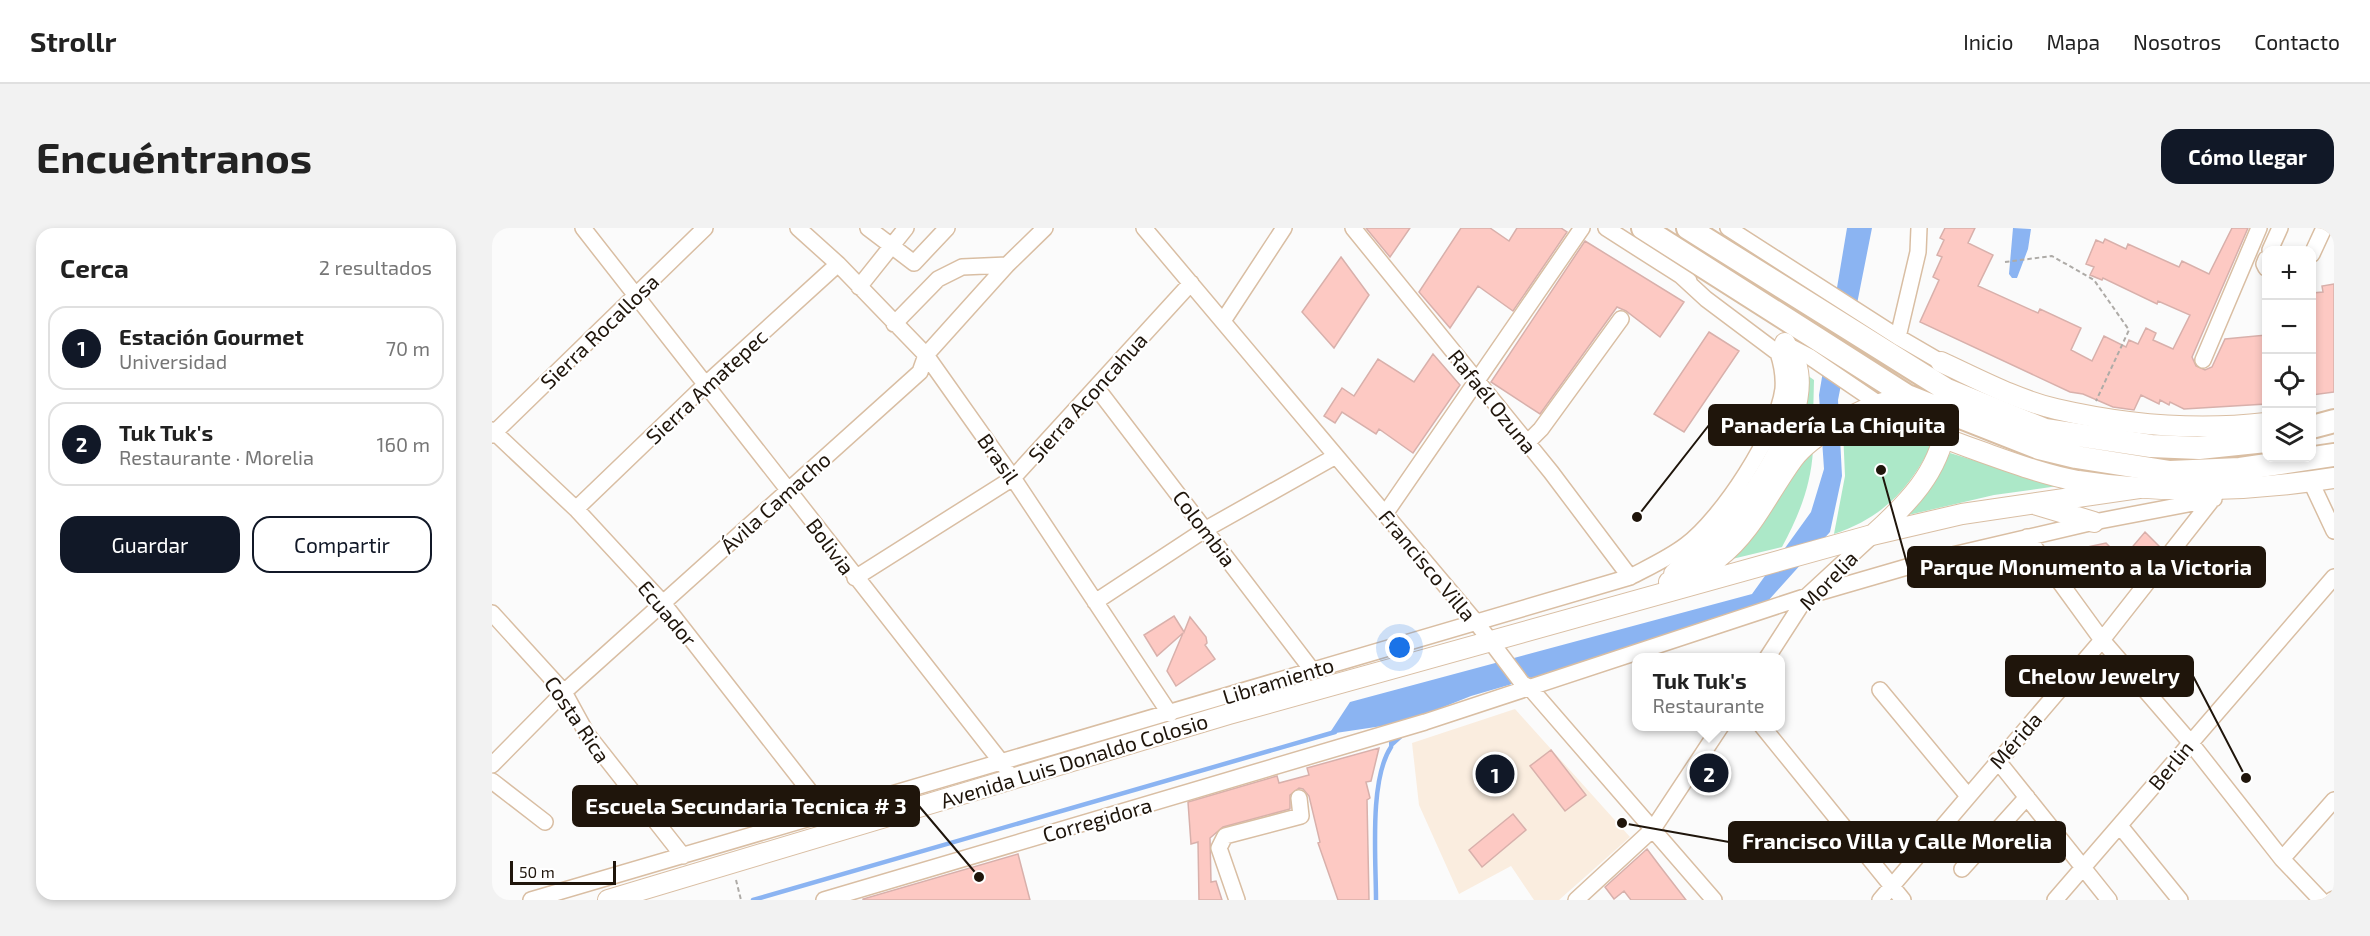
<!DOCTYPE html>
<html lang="es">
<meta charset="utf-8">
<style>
body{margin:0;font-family:"Exo 2",sans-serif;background:#f2f2f2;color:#222}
.controls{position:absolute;right:18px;top:18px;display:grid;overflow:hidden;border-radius:12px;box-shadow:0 3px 9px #0003}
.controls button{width:54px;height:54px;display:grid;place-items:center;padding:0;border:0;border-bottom:2px solid #e0e0e0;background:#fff;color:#222;font:30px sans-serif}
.scale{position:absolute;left:18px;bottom:15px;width:106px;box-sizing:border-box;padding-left:6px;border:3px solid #1f150b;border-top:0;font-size:16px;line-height:21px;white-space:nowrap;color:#1f150b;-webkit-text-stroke:4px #fff;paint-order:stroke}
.you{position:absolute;left:908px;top:420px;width:21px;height:21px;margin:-15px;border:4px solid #fff;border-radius:50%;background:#1a73e8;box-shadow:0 0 0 9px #1a73e833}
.badge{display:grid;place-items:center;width:39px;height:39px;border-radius:50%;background:#111827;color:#fff;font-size:20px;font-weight:700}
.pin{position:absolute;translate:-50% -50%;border:3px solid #fff;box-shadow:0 2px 6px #0006}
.popup{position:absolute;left:1140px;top:425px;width:153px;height:78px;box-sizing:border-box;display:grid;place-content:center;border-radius:12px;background:#fff;filter:drop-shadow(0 2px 4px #0005);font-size:20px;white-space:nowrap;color:#767676}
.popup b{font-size:22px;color:#222}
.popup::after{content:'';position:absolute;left:50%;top:100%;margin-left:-12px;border:12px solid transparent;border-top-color:#fff}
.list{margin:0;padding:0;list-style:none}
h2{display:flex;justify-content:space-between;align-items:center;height:78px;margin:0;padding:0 24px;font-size:26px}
h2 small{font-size:20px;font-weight:400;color:#767676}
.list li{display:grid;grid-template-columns:39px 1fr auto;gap:18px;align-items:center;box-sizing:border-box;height:84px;margin:0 12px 12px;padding:0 12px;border:2px solid #e0e0e0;border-radius:18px}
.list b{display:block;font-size:22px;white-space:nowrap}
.list p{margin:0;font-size:20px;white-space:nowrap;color:#767676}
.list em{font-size:20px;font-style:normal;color:#767676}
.actions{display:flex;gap:12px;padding:18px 24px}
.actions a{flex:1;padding:14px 0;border:2px solid #111827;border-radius:18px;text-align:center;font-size:21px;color:#111827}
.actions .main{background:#111827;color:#fff}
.icon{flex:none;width:33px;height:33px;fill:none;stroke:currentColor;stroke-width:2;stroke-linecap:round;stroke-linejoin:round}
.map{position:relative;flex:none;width:1842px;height:672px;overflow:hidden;border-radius:18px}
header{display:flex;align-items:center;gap:36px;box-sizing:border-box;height:84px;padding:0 30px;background:#fff;border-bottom:2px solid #e0e0e0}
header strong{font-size:28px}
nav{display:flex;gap:33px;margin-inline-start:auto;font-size:21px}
.intro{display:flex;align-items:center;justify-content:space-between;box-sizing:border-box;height:144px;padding:0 36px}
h1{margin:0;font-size:42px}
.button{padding:15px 27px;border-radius:18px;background:#111827;color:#fff;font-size:21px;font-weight:700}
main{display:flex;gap:36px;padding:0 36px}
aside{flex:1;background:#fff;border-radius:18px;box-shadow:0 3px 9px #0003}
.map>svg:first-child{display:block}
.built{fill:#faeddf}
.green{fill:#ace8c8}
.water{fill:#8bb4f2}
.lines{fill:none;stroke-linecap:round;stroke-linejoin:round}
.stream{stroke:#8bb4f2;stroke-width:4.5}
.building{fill:#fdc9c3;stroke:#d8b0ab;stroke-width:1.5}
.minor-casing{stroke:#d9bea3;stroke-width:18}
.major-casing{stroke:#d9bea3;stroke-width:22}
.highway-casing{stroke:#d9bea3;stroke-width:26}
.path{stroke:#aeaba7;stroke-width:2;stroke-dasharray:4.5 3;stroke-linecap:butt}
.minor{stroke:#fff;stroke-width:15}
.major{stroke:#fff;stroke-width:20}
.highway{stroke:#fff;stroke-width:22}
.labels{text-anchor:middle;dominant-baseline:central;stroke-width:4.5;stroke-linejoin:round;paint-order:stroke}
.street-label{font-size:21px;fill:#1f150b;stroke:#fff}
.leader{fill:none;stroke:#1f150b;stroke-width:2}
.callout-dot{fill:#1f150b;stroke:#fff;stroke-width:2}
.callout{fill:#1f150b;stroke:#1f150b;stroke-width:2}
.callout-label{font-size:22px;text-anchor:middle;font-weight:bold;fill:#fff}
</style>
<header>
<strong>Strollr</strong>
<nav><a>Inicio</a><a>Mapa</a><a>Nosotros</a><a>Contacto</a></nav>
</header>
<div class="intro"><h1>Encuéntranos</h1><a class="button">Cómo llegar</a></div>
<main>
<aside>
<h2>Cerca<small>2 resultados</small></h2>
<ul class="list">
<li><span class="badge">1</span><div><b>Estación Gourmet</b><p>Universidad</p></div><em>70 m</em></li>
<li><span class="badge">2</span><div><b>Tuk Tuk's</b><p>Restaurante · Morelia</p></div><em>160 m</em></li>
</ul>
<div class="actions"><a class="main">Guardar</a><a>Compartir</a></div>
</aside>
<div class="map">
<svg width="1842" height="672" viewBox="0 0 1842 672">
<rect width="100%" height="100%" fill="#fbfbfb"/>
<!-- built -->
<path class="built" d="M1023,481L1138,609L1067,672H1042L1019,638L967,666L927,577L920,515Z"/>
<!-- green -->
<path class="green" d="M1312,145L1322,152L1321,192L1296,217Z
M1381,189L1405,203L1440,216C1418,261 1390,290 1342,306L1353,248L1351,203Z
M1321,222C1319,258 1307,287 1290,319L1236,332L1294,251Z
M1458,225L1566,258L1502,267L1412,288L1445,249Z"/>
<!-- water -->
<path class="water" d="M1355,0H1380L1346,172L1350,248L1338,304L1266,384L979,468L939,484L897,522V497L837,506L858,474L1260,366L1319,284L1332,241L1327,167Z
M1521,0L1539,1L1536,21L1525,50H1520L1517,46Z"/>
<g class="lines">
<!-- stream -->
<path class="stream" d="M261,672L843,504
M884,672C884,631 877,552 899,519"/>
</g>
<!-- building -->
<path class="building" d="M874,0H918L898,29Z
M969,0H998L1017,13L1025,0H1069L1075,4L1021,83L986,58L958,100L927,64Z
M1453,0H1483L1476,15L1501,27L1486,58L1546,85L1548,81L1589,100L1579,122L1600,133L1612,108L1634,119L1637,112L1646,116L1654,100L1664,105L1661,112L1681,121L1698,87L1666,73L1665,76L1611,50L1610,52L1598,47L1602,39L1594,36L1604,12L1611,15L1613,11L1634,21L1636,16L1687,39L1690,33L1717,46L1740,0H1756L1700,129L1704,138L1713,142L1720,139L1733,111L1774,107V176L1692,181L1678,174L1677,177L1668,172L1667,176L1649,167L1642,182L1621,179L1591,166L1578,164L1428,94L1447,52L1441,49L1450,29L1445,27L1452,12L1448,10Z
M1093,13L1192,74L1168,109L1134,83L1125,79L1048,186L999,154Z
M849,29L877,67L842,120L810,84Z
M1842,56V164L1820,167V65L1831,64L1830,58Z
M1217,104L1247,123L1192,204L1162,186Z
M941,126L968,157L921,225L887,201L884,206L850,184L843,195L832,188L850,160L862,168L886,131L922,154Z
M1653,304L1668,319L1647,343L1630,331Z
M1614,315L1630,331L1615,348L1600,336L1595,319Z
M682,388L692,404L698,389L714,409L715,415L713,417L723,431L684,458L675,443L691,405L665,428L652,407Z
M887,520L879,553L874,554L878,570L875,572L877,672H846L826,615L828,614L817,568L811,561L807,560L798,567V581L731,599L718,610L719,654L724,653L730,672H707L706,614L699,616L696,574L785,548L787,555L817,547L815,540Z
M1059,522L1094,567L1073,583L1038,538Z
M1021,586L1034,602L990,639L977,622Z
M1155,621L1167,637L1194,672H1139L1132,663L1122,671L1113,659Z
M526,626L538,672H371V671Z"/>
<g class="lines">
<!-- minor casing -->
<g class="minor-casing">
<path id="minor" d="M91,0L514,540
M306,0L346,36L434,127L521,250L678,486
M376,0L422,35L455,0
M652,0L984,394L1030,455L1038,460L1222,672
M861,0L1059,244L1138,349
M1114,0L1197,53
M1236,0L1406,109L1449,134
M1778,22L1788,0
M1820,26L1832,0
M1774,31L1772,36L1774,40
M367,59L414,0
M731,93L792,0
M402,96L446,51L470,39L515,37
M1406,109L1426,24L1427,0
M1293,116L1318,129L1387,176
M1711,132L1767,0
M604,159L820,442
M0,202L84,281L171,375L334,584
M0,207L213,0
M1035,215L1049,201L1129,91
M1819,254L1842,303
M84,281L213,157L346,36
M893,286L1090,0
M1535,309L1610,412L1698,514L1790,631L1829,672
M363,350L521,250L699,55
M603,374L714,301L844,228
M0,385L72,464L95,506L191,628
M1275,430L1315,368L1380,308
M1388,462L1476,568
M1270,498L1411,672
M1505,532L1617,672
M0,537L72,464L428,144L434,127L515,37L553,0
M0,553L53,594
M1628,598L1688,672
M1790,631L1842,572
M1470,641L1535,569
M39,672L1138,349C1157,339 1177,330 1194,317C1230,290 1285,206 1291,161C1292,148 1290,137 1286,125L1214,71L1189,48
M332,672L933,494L1315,368L1439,332L1602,294L1722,271
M745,672L727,620L733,608L809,588L807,570
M1084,672L1161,601L1229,498
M1388,672L1610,412L1723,268
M1563,672L1842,349
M1840,672L1842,671"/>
</g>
<!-- major casing -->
<g class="major-casing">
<path id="major" d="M1449,134C1486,151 1525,172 1564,181C1633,197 1705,203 1774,195
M1387,176C1419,198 1453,211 1490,224C1521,235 1553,247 1586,253C1669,266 1760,263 1842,250
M1545,277L1602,294
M1382,306C1416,275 1446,245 1454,198
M1182,346C1197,332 1213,320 1227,306C1262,272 1320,186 1304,135C1302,129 1296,122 1293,115
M1177,354C1193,346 1213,341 1226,330C1260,304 1276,265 1301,231C1320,206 1368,181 1398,173
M116,672L737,486L1380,307L1470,286L1654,259"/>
</g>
<!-- highway casing -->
<g class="highway-casing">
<path id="highway" d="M1151,0L1415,168L1547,220L1584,229L1678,244L1748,241L1842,227
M1196,0L1455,162L1553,202L1659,218L1707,220L1774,213
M1820,199L1842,193"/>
</g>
<!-- path -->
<path class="path" d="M1513,34L1560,28L1602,52L1637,102L1604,173
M244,652L249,672"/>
<!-- minor -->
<use href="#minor" class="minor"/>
<!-- major -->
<use href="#major" class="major"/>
<!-- highway -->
<use href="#highway" class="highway"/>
</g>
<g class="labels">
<!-- street labels -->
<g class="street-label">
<text transform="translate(107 103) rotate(-44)">Sierra Rocallosa</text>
<text transform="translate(214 158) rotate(-43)">Sierra Amatepec</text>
<text transform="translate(595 169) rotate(-48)">Sierra Aconcahua</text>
<text transform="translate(1001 173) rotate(51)">Rafaél Ozuna</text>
<text transform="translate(507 230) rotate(55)">Brasil</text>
<text transform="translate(283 274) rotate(-42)">Ávila Camacho</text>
<text transform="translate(713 300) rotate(53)">Colombia</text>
<text transform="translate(339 318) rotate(53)">Bolivia</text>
<text transform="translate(936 337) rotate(50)">Francisco Villa</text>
<text transform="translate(1336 352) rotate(-46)">Morelia</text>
<text transform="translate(176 385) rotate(50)">Ecuador</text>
<text transform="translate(786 452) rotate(-17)">Libramiento</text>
<text transform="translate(86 491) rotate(56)">Costa Rica</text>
<text transform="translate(1523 512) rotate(-49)">Mérida</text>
<text transform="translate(582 532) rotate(-17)">Avenida Luis Donaldo Colosio</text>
<text transform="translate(1678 537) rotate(-50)">Berlin</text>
<text transform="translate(605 591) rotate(-16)">Corregidora</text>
</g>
</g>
<!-- callouts -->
<path class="leader" d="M1145 289L1217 197M1389 242L1416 339M1754 550L1701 448M487 649L427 578M1130 595L1237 614"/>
<g class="callout-dot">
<circle cx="1145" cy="289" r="6"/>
<circle cx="1389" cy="242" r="6"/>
<circle cx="1754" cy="550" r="6"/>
<circle cx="487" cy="649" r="6"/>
<circle cx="1130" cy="595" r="6"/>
</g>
<g class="callout">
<rect x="1217" y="177" width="249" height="40" rx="6"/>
<rect x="1416" y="319" width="357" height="40" rx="6"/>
<rect x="1514" y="428" width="187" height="40" rx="6"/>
<rect x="81" y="558" width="346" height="40" rx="6"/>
<rect x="1237" y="594" width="336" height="40" rx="6"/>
</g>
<g class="callout-label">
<text x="1341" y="205">Panadería La Chiquita</text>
<text x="1594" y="347">Parque Monumento a la Victoria</text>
<text x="1607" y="456">Chelow Jewelry</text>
<text x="254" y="586">Escuela Secundaria Tecnica # 3</text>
<text x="1405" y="621">Francisco Villa y Calle Morelia</text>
</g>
</svg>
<div class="controls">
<button>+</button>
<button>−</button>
<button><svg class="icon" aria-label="locate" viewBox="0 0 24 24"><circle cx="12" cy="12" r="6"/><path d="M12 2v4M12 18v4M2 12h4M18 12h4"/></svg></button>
<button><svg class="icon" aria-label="layers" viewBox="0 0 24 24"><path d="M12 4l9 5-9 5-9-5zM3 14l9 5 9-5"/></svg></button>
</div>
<div class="scale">50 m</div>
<div class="you"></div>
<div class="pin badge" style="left:1003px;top:546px">1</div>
<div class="pin badge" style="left:1217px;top:545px">2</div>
<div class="popup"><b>Tuk Tuk's</b>Restaurante</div>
</div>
</main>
